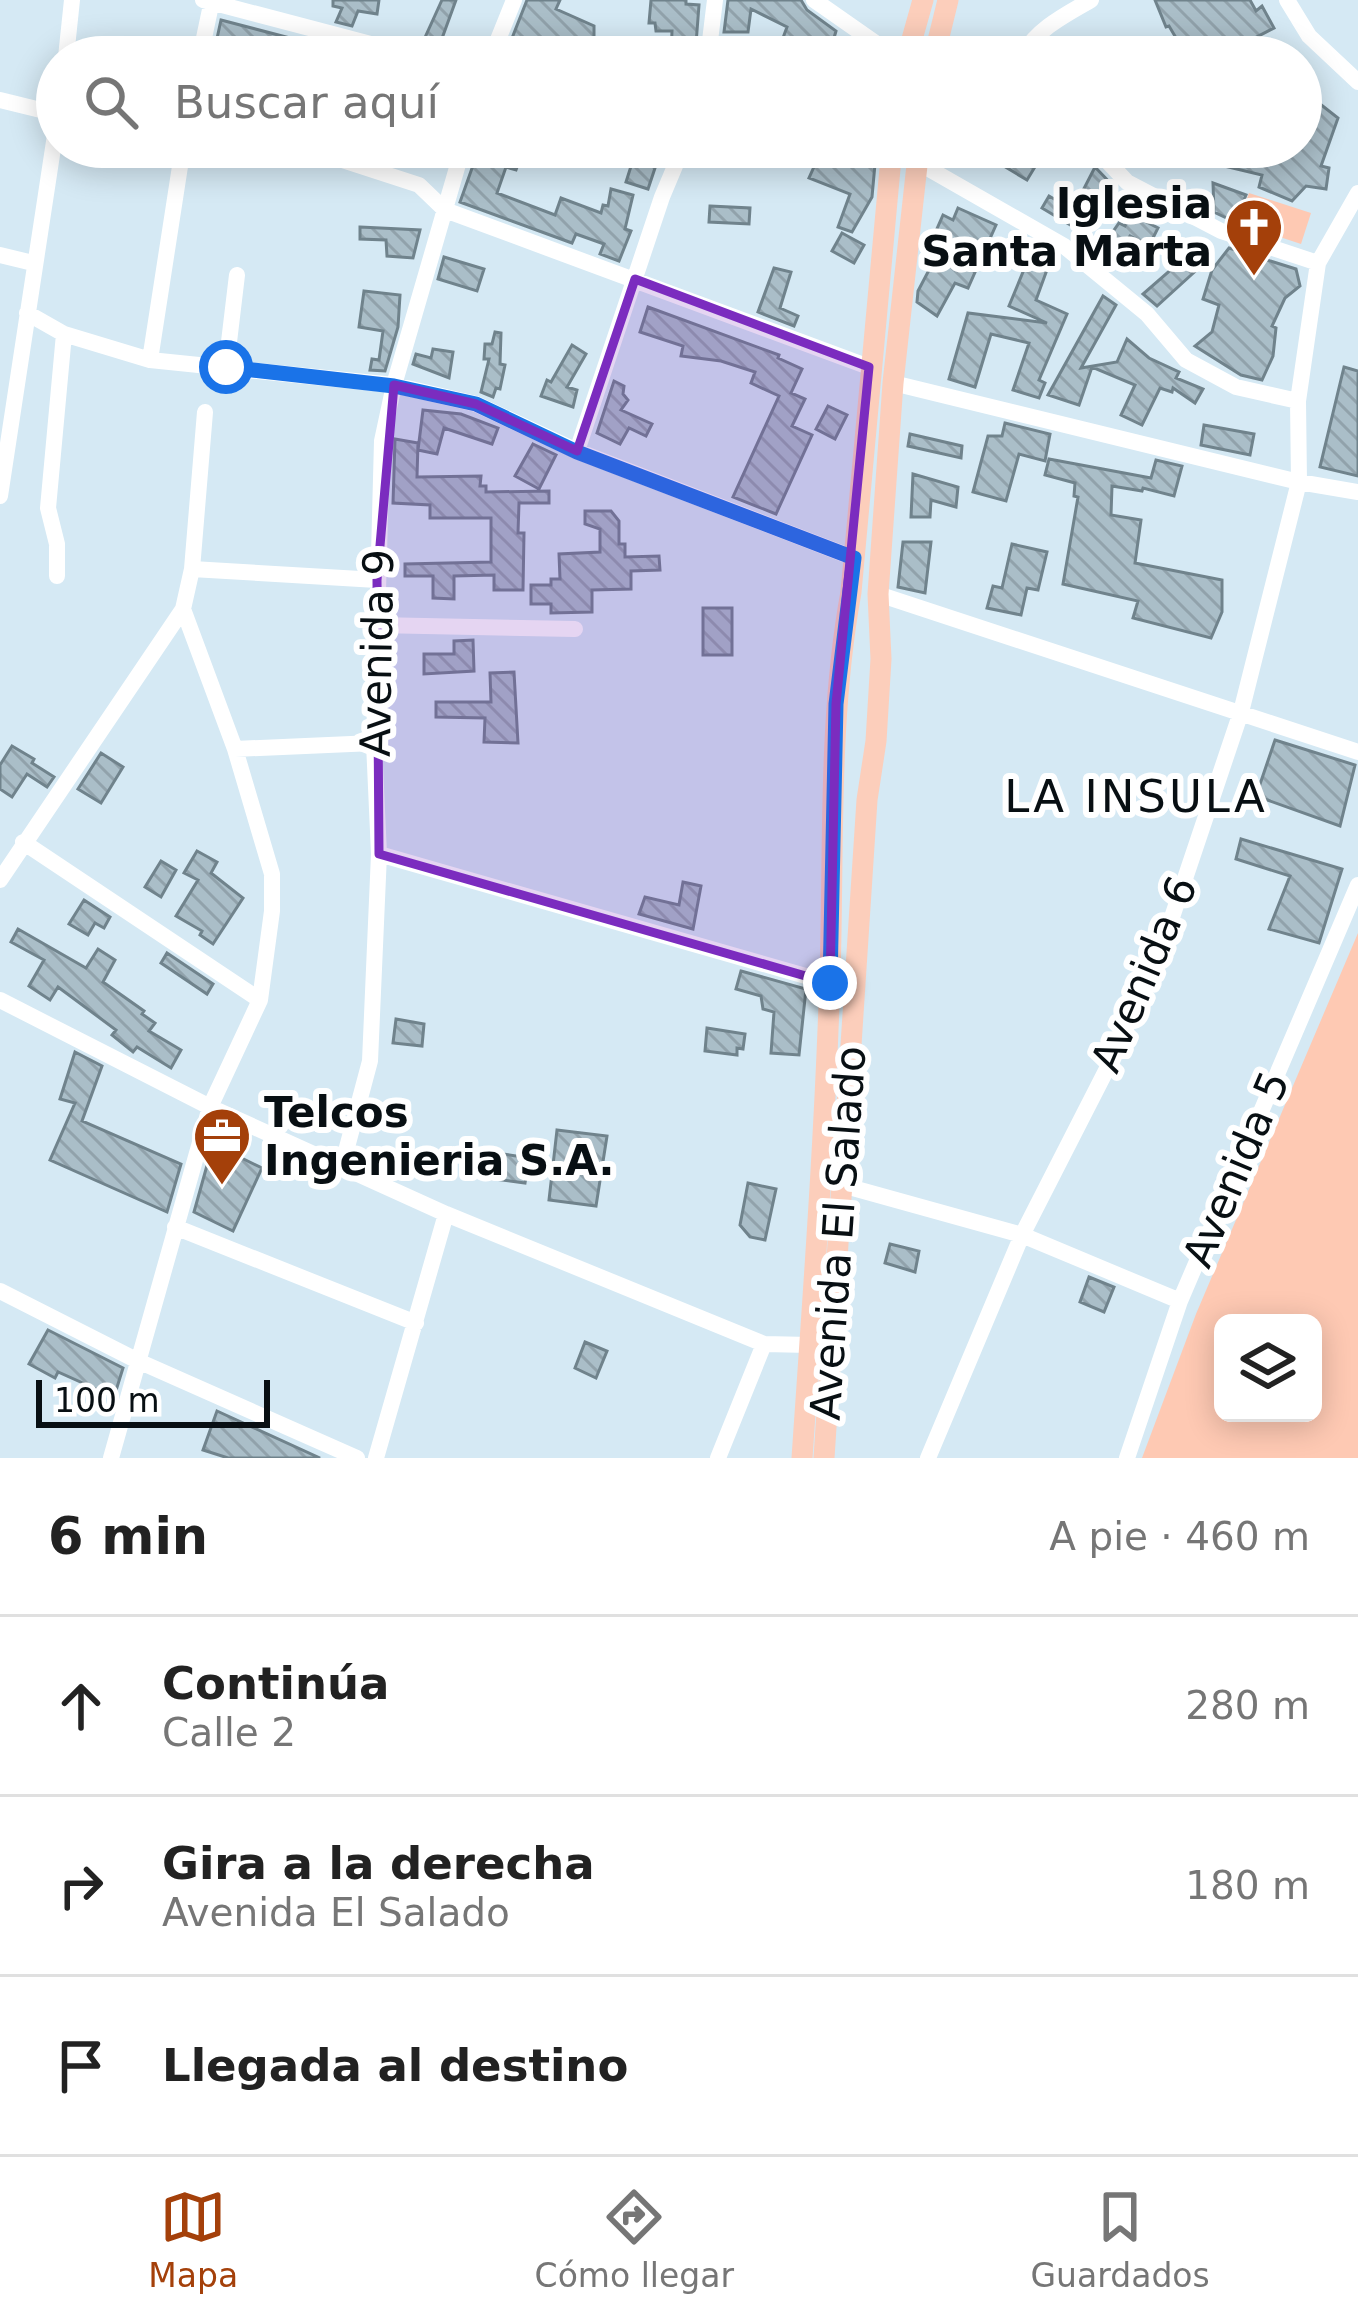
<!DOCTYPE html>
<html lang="es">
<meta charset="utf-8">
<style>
body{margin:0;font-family:"DejaVu Sans",sans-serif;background:#f6f6f6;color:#222}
.controls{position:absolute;right:36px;bottom:36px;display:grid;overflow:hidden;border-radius:18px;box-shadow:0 6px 30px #0003}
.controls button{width:108px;height:108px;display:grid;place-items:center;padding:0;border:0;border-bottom:3px solid #e0e0e0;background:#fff;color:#222;font:60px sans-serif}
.scale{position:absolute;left:36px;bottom:30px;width:234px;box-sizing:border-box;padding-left:12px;border:6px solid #080f13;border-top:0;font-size:33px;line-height:42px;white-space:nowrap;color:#080f13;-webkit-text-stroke:9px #fff;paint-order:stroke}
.stop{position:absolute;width:36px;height:36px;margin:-27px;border:9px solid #1a73e8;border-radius:50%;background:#fff}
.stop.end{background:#1a73e8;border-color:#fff;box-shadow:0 3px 12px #0008}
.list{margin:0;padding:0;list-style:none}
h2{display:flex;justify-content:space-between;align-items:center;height:156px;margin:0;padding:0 48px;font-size:51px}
h2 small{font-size:39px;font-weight:400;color:#767676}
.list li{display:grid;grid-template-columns:78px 1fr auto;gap:36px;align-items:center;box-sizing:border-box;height:180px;padding:0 48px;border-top:3px solid #e0e0e0}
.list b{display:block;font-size:45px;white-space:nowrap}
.list p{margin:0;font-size:39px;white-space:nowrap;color:#767676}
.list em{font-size:39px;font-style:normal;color:#767676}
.icon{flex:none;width:66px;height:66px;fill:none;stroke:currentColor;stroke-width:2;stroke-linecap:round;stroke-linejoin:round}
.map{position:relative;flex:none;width:1358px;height:1458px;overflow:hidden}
.search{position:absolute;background:#fff;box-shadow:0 6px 30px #0003;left:36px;right:36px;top:36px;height:132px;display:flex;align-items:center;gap:30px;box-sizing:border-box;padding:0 42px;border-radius:66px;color:#767676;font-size:45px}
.sheet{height:696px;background:#fff}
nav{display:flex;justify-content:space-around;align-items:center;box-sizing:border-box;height:168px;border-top:3px solid #e0e0e0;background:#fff;font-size:33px;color:#767676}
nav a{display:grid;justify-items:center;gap:6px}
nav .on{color:#a4400a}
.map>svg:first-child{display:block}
.green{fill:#fec9b3;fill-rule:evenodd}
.building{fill:url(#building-back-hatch);stroke:#70838c;stroke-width:3}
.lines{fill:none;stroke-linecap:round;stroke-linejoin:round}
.minor{stroke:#fff;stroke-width:16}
.major{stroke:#fccebb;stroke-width:21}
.route{stroke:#1a73e8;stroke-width:15}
.marked{fill:#7b2cbf;fill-opacity:0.2;stroke:#7b2cbf;stroke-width:9;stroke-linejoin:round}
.labels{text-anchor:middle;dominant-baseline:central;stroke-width:12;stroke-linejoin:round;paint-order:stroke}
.poi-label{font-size:42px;font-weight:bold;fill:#080f13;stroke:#fff;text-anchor:end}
.street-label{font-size:42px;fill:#080f13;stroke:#fff}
.neighbourhood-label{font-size:45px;letter-spacing:3px;fill:#080f13;stroke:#fff}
</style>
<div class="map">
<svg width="1358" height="1458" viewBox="0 0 1358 1458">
<defs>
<pattern id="building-back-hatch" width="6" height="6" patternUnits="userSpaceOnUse" patternTransform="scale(3)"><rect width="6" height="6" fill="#aabec8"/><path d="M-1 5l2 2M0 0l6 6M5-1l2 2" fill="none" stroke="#91a2ab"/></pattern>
</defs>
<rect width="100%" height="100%" fill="#d5e9f4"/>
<!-- green -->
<path class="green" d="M1249,193L1311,213L1301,244L1238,223Z
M1358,933V1458H1142L1196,1314ZM1223,1323H1313V1413H1223Z"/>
<!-- building -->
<path class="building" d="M333,0H379L377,14L358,11L352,26L336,22L342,8L333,6Z
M442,0H456L437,52L422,44Z
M527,0H560L556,9L594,26V57L505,56Z
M651,0H686V4L699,5L695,57L671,56L672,31H656L655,23H649Z
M728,0H801L807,10L836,31L832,45L799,46L815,57H776L787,27L751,9L748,32H724Z
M1155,0H1250L1256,11L1262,6L1274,28L1218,57H1210L1200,39L1182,48L1169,26L1166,27Z
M221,20L347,53V57H213Z
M1301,89L1338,118L1321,166L1329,168L1326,189L1306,186L1292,201L1259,187L1262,175L1216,164L1217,147H1301Z
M475,147L505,151L506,147H543L540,160L511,152L521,156L516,170L506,167L497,193L555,215L561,198L601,213L603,205L608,206L611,189L633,195L625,229L631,231L619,261L600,254L604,244L576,234L572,243L460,202L476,157Z
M627,147H662L648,189L626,182L633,160L624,157Z
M972,147H1047L1027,180Z
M818,158L875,164L872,197L852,232L838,227L850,194L809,178Z
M1095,167L1116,189L1097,225L1083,219L1077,229L1042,208L1049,196L1073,210Z
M1213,183L1246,195L1235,222L1214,212Z
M710,206L750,208L749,224L709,222Z
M958,208L996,225L968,288L955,283L937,316L917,302L918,291L939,251L929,247L943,215L953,220Z
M1131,214L1158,228L1149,246L1130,236L1109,267L1096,256L1119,223L1125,226Z
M360,227L420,230L413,258L387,256L386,240L360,239Z
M842,233L864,245L854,263L832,251Z
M1229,248L1296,269L1300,286L1285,298L1272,326L1276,328L1273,356L1262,380L1241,375L1195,346L1212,332L1219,305L1203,299L1212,270Z
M1032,250L1052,256L1036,300L1067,314L1039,380L1045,383L1039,398L1013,390L1029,343L991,334L975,387L949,379L968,313L1047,323L1009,306Z
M1188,252L1201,266L1157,306L1143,294L1173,268L1169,261Z
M444,257L484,269L477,291L438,279Z
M774,268L791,272L780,308L798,316L794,326L758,312Z
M364,291L400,295L398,327L385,371L370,370L372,359L379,360L383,331L359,327Z
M1103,296L1116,305L1081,368L1117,362L1127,339L1149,358L1179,372L1176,378L1203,389L1195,403L1173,388L1172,392L1160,388L1142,425L1121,415L1135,385L1092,367L1079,405L1048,395Z
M648,307L779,355L778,358L802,369L791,393L805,399L792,426L812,435L776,514L733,497L779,396L751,383L755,372L721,361L681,356L683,346L640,332Z
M495,332L501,333L500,364L505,365L500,389L496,388L493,397L481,392L489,359H484L485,344H492Z
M572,345L586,354L567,387L577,390L573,407L541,396L547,380L551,382Z
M433,349L453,352L449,378L413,364L416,354L431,358Z
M1344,367L1358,371V476L1320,467Z
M614,381L624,386L623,394L628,400L621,410L652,424L646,436L629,428L620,444L597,433Z
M828,406L847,415L835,439L816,429Z
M423,410L461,414L498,428L492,444L444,428L437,454L418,450Z
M1005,423L1050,434L1045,461L1019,454L1006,501L973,492L988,436H1002Z
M1204,425L1254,434L1250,455L1201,445Z
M910,434L962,446L961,458L908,446Z
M395,439L418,443L417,477L481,476L480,486H486V492L549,491V503H519L518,533H524L523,590H494V575L454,576V599L433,598V576H405V564L491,562V518H430V505L393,503Z
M533,444L556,455L539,489L515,476Z
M1049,459L1151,478L1156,460L1182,466L1174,496L1143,488L1142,491L1112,486L1111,515L1141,520L1135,563L1222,580V612L1211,638L1133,618L1138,601L1063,584L1078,497L1074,496L1075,483L1045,475Z
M913,474L958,487L956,507L931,500L930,517H911Z
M585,511H611L619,521V544H625V557L659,556L660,570L631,571V589L592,590V612L551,613V604H531V585H551V579H560L559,554L600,552V529L585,524Z
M903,542H931L925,593L898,587Z
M1012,544L1047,552L1038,590L1027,588L1021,615L987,608L993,586L1002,588Z
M703,608H732V655H703Z
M473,640L474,671L424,674V654H454V641Z
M514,672L518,743L484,742L485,718L436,717V702H491L490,673Z
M1275,740L1355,765L1340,826L1256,796Z
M12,746L34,759L32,763L54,777L47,787L27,774L12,797L0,789V765Z
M101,753L123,767L101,803L78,789Z
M1241,839L1342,869L1319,943L1269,929L1290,876L1236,859Z
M197,851L217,862L211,873L243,898L213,944L200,935L202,931L176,916L198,880L184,873Z
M161,861L176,870L161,897L145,887Z
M683,882L701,886L693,929L639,914L645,897L679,905Z
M84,900L110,917L104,928L95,923L88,935L69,924Z
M18,929L86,968L98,949L115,960L103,982L144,1011L142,1014L155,1023L149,1031L181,1050L171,1068L137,1047L133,1052L112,1035L116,1030L58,987L50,1000L29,986L44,960L11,942Z
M167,953L213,984L207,994L161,963Z
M741,971L806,989L799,1055L771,1053L774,1012L763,1009L761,996L736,989Z
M396,1019L424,1024L422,1046L393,1043Z
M707,1028L745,1034L743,1049L737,1048V1055L705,1051Z
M75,1052L102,1066L82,1121L181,1164L167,1212L50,1160L75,1103L60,1099Z
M557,1130L607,1136L596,1206L549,1200Z
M213,1144L262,1168L233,1231L194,1212Z
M471,1149L529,1158L525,1183L470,1176Z
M748,1183L776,1189L765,1240L750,1237L740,1225Z
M890,1244L919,1251L915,1272L885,1263Z
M1089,1277L1114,1287L1104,1312L1080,1302Z
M48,1330L123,1368L114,1397L58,1372L55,1378L29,1364Z
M585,1342L607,1351L596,1378L575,1368Z
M217,1411L320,1458H228L203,1450Z"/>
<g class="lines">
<!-- minor -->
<path class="minor" d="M203,0L420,57
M814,0L877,44L903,57
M1287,0L1309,36L1358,82
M66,57L72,0
M200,57L212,0
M491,57L514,0
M708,57L715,0
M1021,57C1037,29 1063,16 1091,0
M0,100L57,114
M302,147L419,185L445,210L869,367
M854,147L891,154
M1094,147L1127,182L1221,231L1318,263
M917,162L1064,246L1147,314L1186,360L1236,387L1298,401
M0,255L33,263
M27,313L64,334L150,360L394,385L476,404L577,451L854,558
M150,360L183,147
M226,367L237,275
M893,383L1299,482L1358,492
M577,451L662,197L683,147
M0,496L57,122
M192,569L377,580
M57,576V544L48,508L64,334
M878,594L1358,752
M376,625L575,629
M235,749L374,743
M23,842L260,1000
M379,854L830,983
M0,880L183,609L192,569L205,412
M0,1000L210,1107L446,1214L764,1344L810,1345
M342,1166L370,1061L379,854L374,743L382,441L394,385L463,147
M842,1185L1022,1235L1180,1301
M175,1227L416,1323
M0,1291L138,1361L357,1458
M111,1458L210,1107L260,1000L272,911V874L235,749L183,609
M376,1458L446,1214
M718,1458L764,1344
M928,1458L1022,1235L1113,1057L1162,947L1241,712L1299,482L1298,401L1318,263L1358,193
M1127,1458L1180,1301L1358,885"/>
<!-- major -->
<path class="major" d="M907,57L923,0
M934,57L948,0
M802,1458C813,1297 825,1136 830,975C834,847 828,718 851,592L892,147
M824,1458L867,800L876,741L881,659L878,594L893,383L919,147"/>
</g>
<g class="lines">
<!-- route -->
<path class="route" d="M226,367L394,386L476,404L577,452L854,558L836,704L830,983"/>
</g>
<!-- marked area -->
<path class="marked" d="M635,279L869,367L836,704L830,983L379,854L377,580L394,385L476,404L577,451Z"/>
<!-- icons -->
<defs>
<g id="church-pin" transform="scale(3)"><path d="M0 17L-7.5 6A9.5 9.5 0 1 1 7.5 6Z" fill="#a4400a" stroke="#fff"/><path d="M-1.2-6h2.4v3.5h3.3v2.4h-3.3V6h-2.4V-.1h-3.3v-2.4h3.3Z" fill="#fff"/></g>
<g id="office-pin" transform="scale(3)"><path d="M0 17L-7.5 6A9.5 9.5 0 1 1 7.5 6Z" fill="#a4400a" stroke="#fff"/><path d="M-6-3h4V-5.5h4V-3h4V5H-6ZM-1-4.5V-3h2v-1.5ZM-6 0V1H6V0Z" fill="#fff"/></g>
</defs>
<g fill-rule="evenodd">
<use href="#church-pin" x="1254" y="227"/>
<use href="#office-pin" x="222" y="1136"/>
</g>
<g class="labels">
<!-- poi labels -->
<g class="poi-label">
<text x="1212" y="203">Iglesia<tspan x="1212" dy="48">Santa Marta</tspan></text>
<text x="264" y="1112" text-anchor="start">Telcos<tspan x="264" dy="48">Ingenieria S.A.</tspan></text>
</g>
<!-- street labels -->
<g class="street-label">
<text transform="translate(377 653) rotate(-89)">Avenida 9</text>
<text transform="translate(1144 974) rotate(-67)">Avenida 6</text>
<text transform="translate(1236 1169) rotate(-67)">Avenida 5</text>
<text transform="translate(838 1233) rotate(-86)">Avenida El Salado</text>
</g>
<!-- neighbourhood labels -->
<g class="neighbourhood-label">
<text x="1136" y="796">LA INSULA</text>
</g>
</g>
</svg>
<div class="controls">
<button><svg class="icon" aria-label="layers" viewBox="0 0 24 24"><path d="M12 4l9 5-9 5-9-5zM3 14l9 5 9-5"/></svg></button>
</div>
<div class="scale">100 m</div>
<div class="stop" style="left:226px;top:367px"></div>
<div class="stop end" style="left:830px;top:983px"></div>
<div class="search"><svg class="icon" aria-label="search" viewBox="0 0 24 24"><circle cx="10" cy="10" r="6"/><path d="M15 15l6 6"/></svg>Buscar aquí</div>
</div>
<section class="sheet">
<h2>6 min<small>A pie · 460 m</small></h2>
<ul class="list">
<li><svg class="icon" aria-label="ahead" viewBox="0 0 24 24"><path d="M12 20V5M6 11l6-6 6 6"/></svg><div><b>Continúa</b><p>Calle 2</p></div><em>280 m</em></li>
<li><svg class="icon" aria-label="right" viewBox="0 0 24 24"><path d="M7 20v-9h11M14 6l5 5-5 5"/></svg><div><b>Gira a la derecha</b><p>Avenida El Salado</p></div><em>180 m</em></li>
<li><svg class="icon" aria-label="arrive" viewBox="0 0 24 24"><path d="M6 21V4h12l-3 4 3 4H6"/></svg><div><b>Llegada al destino</b></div></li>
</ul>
</section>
<nav>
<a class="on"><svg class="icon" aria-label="map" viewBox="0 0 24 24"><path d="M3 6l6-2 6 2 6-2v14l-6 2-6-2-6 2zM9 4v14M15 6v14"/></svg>Mapa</a>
<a><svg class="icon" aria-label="directions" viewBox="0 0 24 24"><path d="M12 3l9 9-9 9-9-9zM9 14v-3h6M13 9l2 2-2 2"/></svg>Cómo llegar</a>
<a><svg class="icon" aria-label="saved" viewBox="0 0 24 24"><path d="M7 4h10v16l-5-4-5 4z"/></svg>Guardados</a>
</nav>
